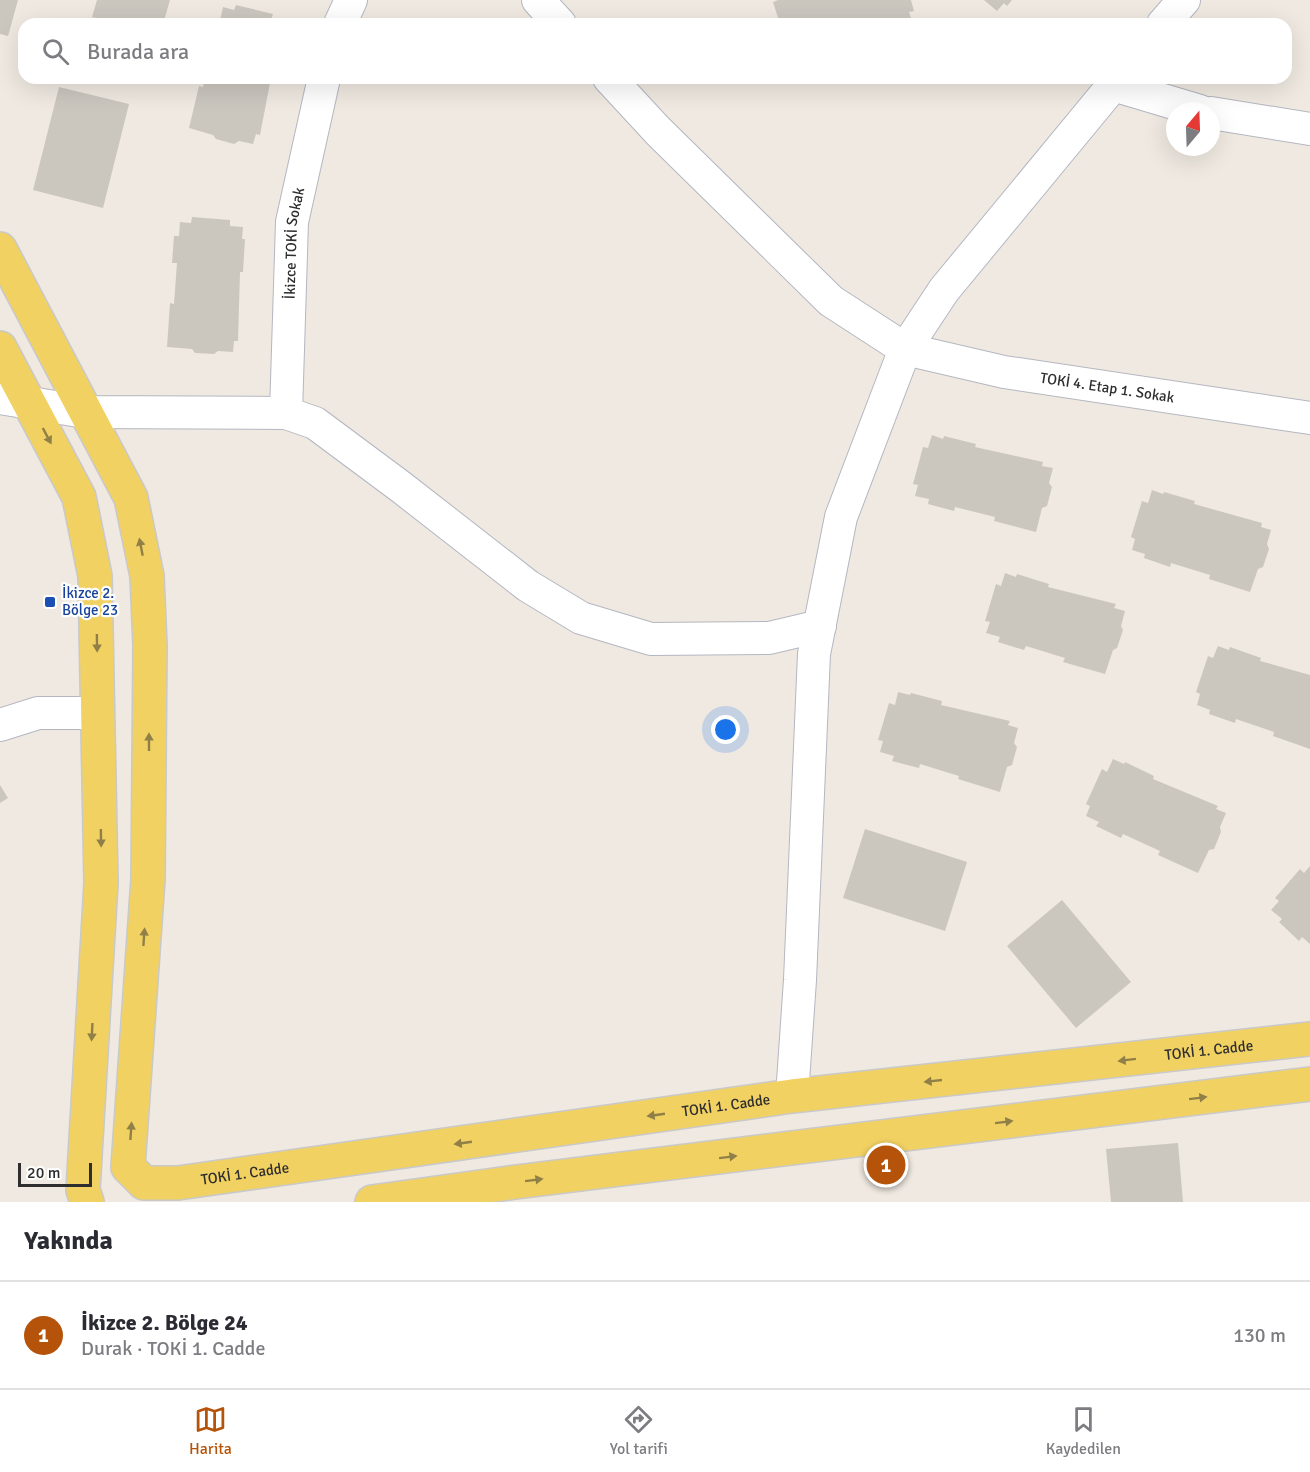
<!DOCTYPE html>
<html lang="tr">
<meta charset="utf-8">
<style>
body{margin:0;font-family:Signika,sans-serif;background:#f2f2f3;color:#2b2b33}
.compass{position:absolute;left:1166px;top:102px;width:54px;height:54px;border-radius:50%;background:#fff;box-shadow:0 6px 24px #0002;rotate:19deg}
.scale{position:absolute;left:18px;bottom:15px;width:74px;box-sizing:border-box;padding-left:6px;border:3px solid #2e2e2e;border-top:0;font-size:16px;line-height:21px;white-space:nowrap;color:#2e2e2e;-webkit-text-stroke:4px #fff;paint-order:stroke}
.you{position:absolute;left:726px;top:730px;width:21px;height:21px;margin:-15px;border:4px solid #fff;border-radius:50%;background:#1a73e8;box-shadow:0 0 0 9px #1a73e833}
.badge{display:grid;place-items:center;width:39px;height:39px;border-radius:50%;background:#b45309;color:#fff;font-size:20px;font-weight:700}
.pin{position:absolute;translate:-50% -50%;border:3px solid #fff;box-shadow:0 2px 6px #0006}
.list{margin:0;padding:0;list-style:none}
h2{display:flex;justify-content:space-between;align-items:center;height:78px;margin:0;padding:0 24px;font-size:26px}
h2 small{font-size:20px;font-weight:400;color:#7c7c81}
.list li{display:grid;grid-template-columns:39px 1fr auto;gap:18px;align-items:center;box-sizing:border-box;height:108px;padding:0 24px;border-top:2px solid #e1e1e2}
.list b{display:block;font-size:22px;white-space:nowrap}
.list p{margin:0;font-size:20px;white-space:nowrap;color:#7c7c81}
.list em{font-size:20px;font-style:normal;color:#7c7c81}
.icon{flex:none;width:33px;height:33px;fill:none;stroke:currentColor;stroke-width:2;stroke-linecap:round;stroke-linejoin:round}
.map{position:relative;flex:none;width:1310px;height:1202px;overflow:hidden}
.search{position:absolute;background:#fff;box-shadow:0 6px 24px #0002;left:18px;right:18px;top:18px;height:66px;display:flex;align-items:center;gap:15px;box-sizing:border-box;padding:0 21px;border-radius:18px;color:#7c7c81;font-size:22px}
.sheet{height:186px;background:#fff}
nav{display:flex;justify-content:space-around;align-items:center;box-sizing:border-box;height:84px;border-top:2px solid #e1e1e2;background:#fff;font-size:16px;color:#7c7c81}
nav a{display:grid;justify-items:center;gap:3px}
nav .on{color:#b45309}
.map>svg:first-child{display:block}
.building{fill:#cbc7bf}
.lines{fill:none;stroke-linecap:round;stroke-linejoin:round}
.minor-casing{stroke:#b4b7c1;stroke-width:34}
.major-casing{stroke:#c9c9c9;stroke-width:36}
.minor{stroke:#fff;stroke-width:32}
.major{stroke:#f2d163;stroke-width:33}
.oneway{fill:#908048}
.transit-dot{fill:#1a4fb4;stroke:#fff;stroke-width:2}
.labels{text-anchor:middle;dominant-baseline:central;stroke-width:4.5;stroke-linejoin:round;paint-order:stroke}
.street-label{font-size:15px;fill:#2e2e2e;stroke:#fff}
.transit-label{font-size:15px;fill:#164399;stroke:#fff;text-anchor:start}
</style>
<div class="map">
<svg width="1310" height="1202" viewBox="0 0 1310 1202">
<rect width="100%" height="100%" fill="#efe9e1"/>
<!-- building -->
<path class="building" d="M0,0H18L8,36L0,34Z
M97,0H170L163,24H116L92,17Z
M778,0H911L914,11L909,12L913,24H780L773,2Z
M984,0H1012L1007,6L1004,3L997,11Z
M236,5L273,14L271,20L285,24H214L215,20L220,21L223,7L234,10Z
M205,78H271L260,135L256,134L253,144L239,141L234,144L216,139L213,135L189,128L199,86L203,87Z
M59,87L129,104L103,208L33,190Z
M192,217L230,220V226L243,227L242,239H245L243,272H240L238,341H234L233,352L218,351L214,354L195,353L192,349L167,347L170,303L174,304L177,263H172L174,236H179L180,222L191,223Z
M932,435L943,439L944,436L976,444L975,447L1043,462L1042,466L1053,468L1049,483L1052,487L1047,506L1042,508L1036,532L994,521L995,517L955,507L954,511L928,504L929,499L915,496L918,485L913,484L923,447L928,448Z
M1152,490L1163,494L1164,492L1195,501L1194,504L1262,523L1261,527L1271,530L1267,544L1269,549L1263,567L1258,569L1250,592L1209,579L1210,575L1171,563L1170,567L1144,558L1145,554L1132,550L1135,539L1131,537L1142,501L1148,503Z
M1005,573L1016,577L1017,574L1049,584L1048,587L1116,604L1114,608L1125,611L1121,626L1123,630L1117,648L1113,650L1105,674L1063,662L1065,658L1026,646L1024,650L998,642L1000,637L986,633L990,622L985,621L996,584L1001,586Z
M1218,646L1229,650L1230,647L1261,658L1260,661L1310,675V749L1273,736L1274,732L1236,719L1235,723L1209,714L1210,710L1197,705L1200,694L1196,692L1208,656L1213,658Z
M898,692L910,695L911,693L942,701L941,705L1010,721L1008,725L1018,728L1014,743L1017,747L1012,765L1007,767L1000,792L958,779L959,776L920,764L919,768L892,761L894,756L880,752L883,741L878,740L889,703L895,705Z
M1113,759L1124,764L1125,762L1154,776L1153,779L1218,806L1216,809L1226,813L1220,827L1221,832L1214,849L1209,850L1198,873L1158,855L1160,851L1123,834L1121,838L1096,826L1099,822L1086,816L1090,806L1086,804L1102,769L1107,772Z
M0,785L8,798L0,803Z
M865,829L967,862L945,931L843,898Z
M1310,866V944L1302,937L1299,941L1279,922L1282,919L1271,910L1279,901L1275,898L1300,869L1304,873Z
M1062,900L1131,982L1076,1028L1007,946Z
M1178,1143L1183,1202H1111L1106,1149Z"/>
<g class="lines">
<!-- minor casing -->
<g class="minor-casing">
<g id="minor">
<path d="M538,0L560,24"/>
<path d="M340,24L351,0"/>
<path d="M1163,24L1184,0"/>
<path id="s1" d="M609,78L658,131L831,301L905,349L1004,372L1310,418"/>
<path d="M1113,85L1200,111"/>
<path d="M1211,113L1310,129"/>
<path d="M0,398L85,412L286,413L315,423L401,487L528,586L581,618L651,639L769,638L820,626"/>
<path id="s2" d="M286,413L292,222L324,78"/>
<path d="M0,725L38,713H98"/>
<path d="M792,1096L800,980L814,654L841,517L905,349L944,290L1119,78"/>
</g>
</g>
<!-- major casing -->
<g class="major-casing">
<g id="major">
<path id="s3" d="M0,249L131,498L147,576L150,646L148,879L128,1167L144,1183H178L792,1096L1310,1039"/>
<path d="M0,348L79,497L95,576L101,883L83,1190L87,1202"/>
<path d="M372,1202L516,1182L1310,1084"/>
</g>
</g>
<!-- minor -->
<use href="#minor" class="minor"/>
<!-- major -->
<use href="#major" class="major"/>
</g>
<!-- one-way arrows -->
<defs><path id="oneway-solid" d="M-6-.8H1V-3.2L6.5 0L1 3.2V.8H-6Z" transform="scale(1.5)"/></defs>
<g class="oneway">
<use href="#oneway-solid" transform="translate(47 436) rotate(62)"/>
<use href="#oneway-solid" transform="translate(141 547) rotate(-101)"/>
<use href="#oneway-solid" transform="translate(97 643) rotate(89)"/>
<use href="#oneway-solid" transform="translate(149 742) rotate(-90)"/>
<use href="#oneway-solid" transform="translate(101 838) rotate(89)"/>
<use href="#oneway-solid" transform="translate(144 937) rotate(-86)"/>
<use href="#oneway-solid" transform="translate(92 1032) rotate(93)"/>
<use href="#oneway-solid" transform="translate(1127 1060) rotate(173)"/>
<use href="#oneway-solid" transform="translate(933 1081) rotate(174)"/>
<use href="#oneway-solid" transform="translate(1198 1098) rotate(-7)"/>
<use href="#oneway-solid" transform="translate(656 1115) rotate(172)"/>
<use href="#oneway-solid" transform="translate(1004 1122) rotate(-7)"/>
<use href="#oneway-solid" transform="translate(131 1131) rotate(-86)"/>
<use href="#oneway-solid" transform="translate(463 1143) rotate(172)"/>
<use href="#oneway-solid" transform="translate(728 1157) rotate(-7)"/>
<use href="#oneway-solid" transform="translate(534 1180) rotate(-7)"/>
</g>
<!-- markers -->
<rect class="transit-dot" x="44" y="596" width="12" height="12" rx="3"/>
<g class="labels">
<!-- street labels -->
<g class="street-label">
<text stroke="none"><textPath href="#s2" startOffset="170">İkizce TOKİ Sokak</textPath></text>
<text stroke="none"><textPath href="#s1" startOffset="609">TOKİ 4. Etap 1. Sokak</textPath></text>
<text stroke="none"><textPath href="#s3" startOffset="2049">TOKİ 1. Cadde</textPath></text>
<text stroke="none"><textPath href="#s3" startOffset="1563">TOKİ 1. Cadde</textPath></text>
<text stroke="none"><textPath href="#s3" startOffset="1077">TOKİ 1. Cadde</textPath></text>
</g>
<!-- transit labels -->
<g class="transit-label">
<text x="62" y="593">İkizce 2.<tspan x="62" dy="17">Bölge 23</tspan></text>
</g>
</g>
</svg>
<svg class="compass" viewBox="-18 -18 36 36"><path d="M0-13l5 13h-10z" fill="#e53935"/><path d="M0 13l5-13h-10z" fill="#7c7c81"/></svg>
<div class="scale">20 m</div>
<div class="you"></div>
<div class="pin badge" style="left:886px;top:1165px">1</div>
<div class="search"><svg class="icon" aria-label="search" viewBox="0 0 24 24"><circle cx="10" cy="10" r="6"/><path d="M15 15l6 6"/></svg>Burada ara</div>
</div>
<section class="sheet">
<h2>Yakında<small></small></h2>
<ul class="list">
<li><span class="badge">1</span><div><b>İkizce 2. Bölge 24</b><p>Durak · TOKİ 1. Cadde</p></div><em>130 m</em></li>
</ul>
</section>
<nav>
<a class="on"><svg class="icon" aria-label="map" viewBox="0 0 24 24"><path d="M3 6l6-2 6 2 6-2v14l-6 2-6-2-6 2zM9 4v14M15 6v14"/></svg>Harita</a>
<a><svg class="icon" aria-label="directions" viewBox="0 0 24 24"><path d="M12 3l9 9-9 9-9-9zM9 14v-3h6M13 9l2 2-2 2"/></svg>Yol tarifi</a>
<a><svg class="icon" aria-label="saved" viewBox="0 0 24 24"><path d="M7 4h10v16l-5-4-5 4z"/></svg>Kaydedilen</a>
</nav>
